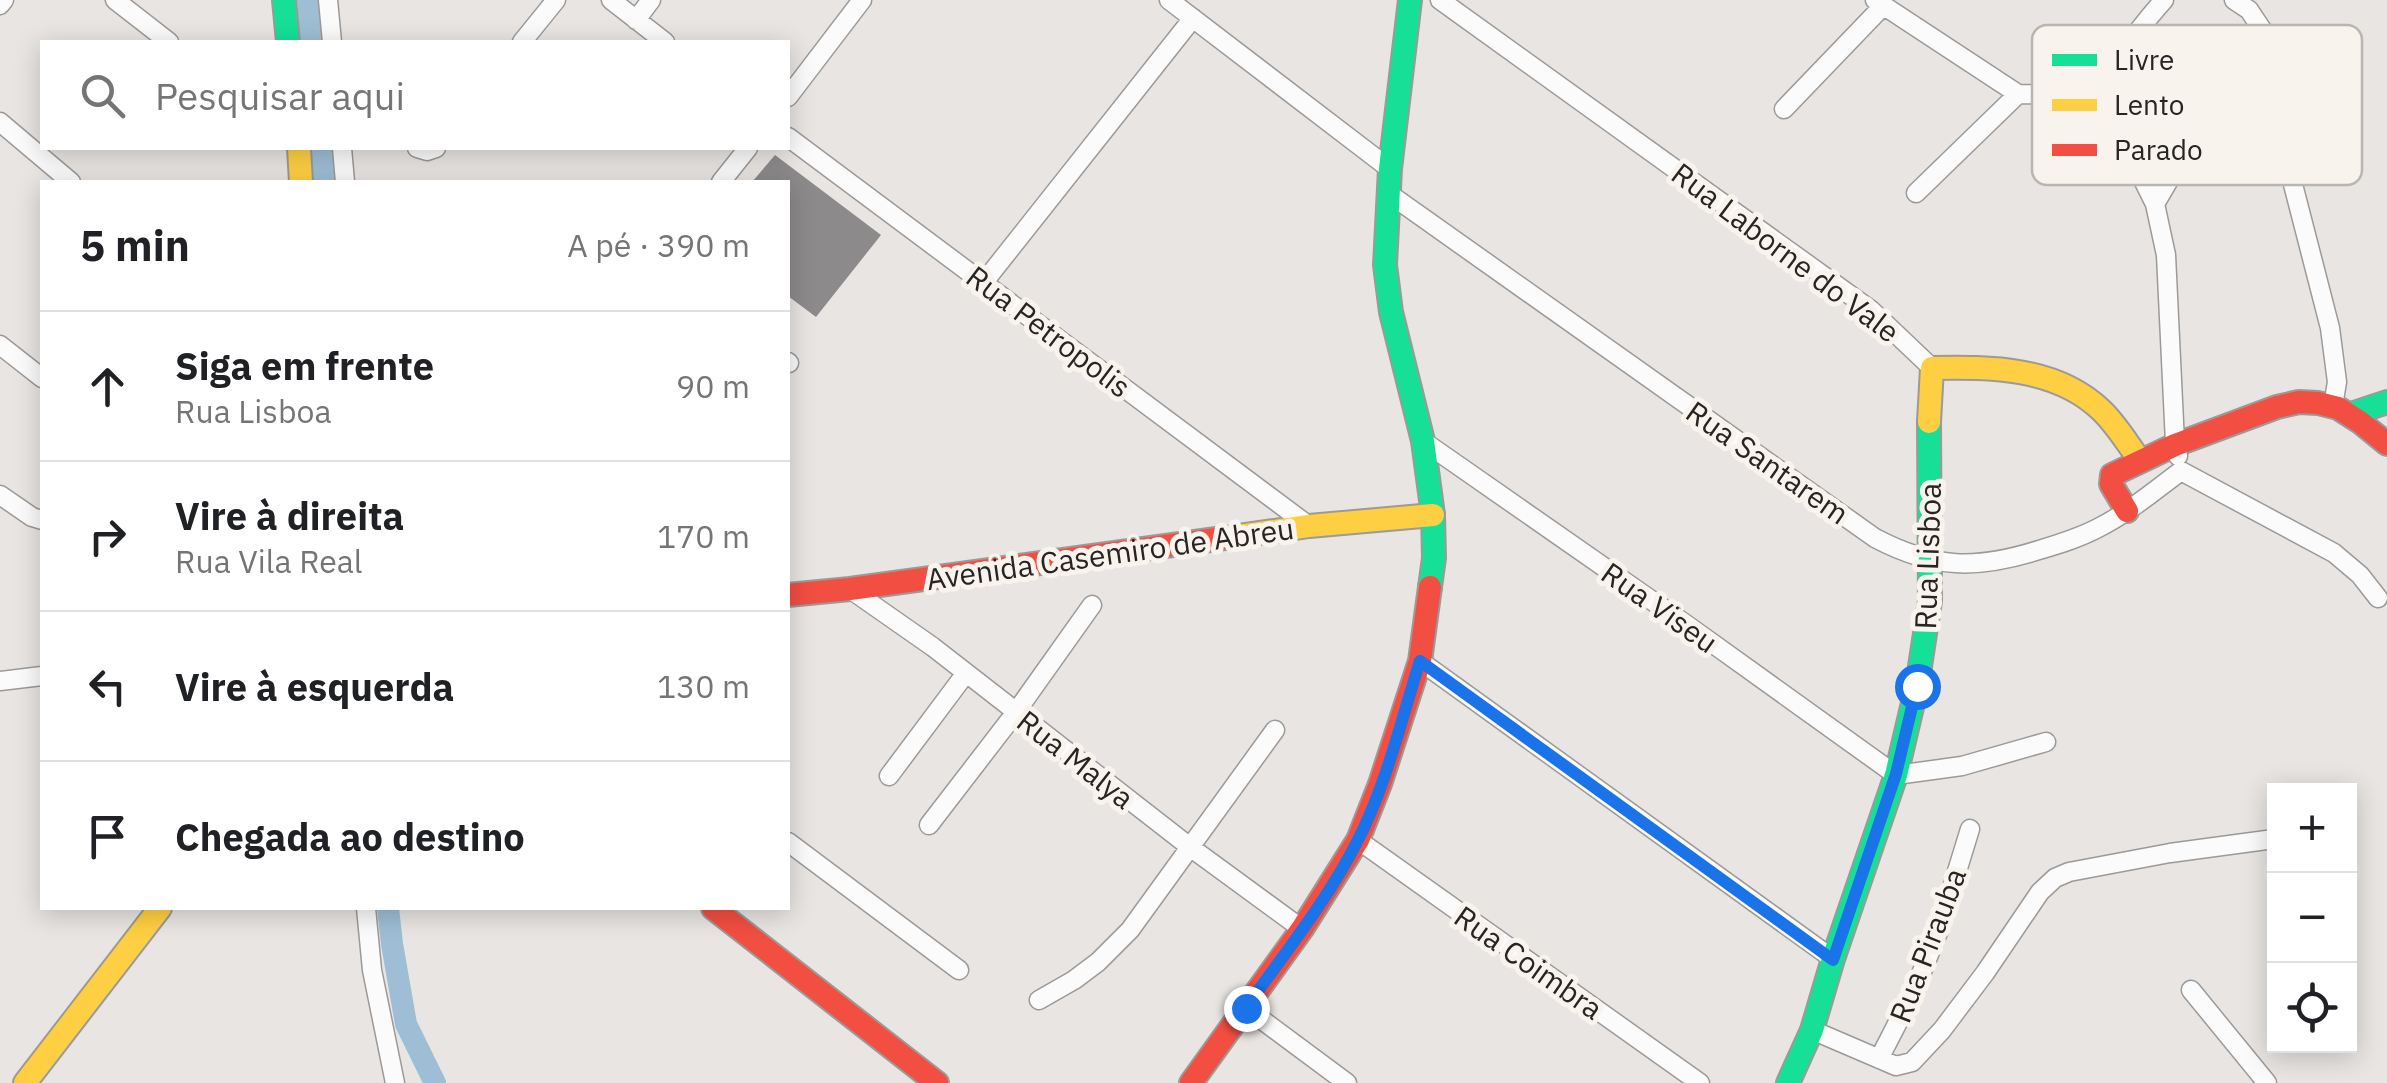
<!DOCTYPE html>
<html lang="pt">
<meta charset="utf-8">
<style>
body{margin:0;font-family:"IBM Plex Sans",sans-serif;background:#f6f6f6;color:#202124}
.controls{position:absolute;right:30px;bottom:30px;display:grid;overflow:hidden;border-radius:0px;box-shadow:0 5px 25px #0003}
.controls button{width:90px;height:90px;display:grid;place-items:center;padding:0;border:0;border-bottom:2px solid #e0e0e0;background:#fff;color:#202124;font:50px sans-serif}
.stop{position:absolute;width:30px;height:30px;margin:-22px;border:8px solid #1a73e8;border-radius:50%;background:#fff}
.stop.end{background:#1a73e8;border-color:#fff;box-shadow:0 2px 10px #0008}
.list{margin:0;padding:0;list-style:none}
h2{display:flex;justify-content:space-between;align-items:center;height:130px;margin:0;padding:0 40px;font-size:42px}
h2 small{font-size:32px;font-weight:400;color:#757577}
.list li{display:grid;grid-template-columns:65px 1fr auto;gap:30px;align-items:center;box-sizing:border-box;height:150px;padding:0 40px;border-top:2px solid #e0e0e0}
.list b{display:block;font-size:38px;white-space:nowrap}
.list p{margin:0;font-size:32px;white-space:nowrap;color:#757577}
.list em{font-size:32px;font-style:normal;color:#757577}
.icon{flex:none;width:55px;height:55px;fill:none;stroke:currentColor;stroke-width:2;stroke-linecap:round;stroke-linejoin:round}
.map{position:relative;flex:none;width:2387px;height:1083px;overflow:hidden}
.search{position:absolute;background:#fff;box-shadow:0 5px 25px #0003;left:40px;top:40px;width:750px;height:110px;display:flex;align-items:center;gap:25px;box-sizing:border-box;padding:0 35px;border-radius:0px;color:#757577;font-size:38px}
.panel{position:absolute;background:#fff;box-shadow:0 5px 25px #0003;left:40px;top:180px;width:750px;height:730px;border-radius:0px}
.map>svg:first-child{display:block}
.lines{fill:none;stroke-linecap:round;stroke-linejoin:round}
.canal{stroke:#9dbed4;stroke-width:22}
.building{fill:#8c8a8a}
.street-casing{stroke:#9c9a98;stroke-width:21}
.fast-casing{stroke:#9c9a98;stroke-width:26}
.slow-casing{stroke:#9c9a98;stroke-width:26}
.jam-casing{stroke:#9c9a98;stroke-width:26}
.street{stroke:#fcfbfb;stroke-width:18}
.fast{stroke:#16e098;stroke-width:22}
.slow{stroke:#ffcf43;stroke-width:22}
.jam{stroke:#f24e42;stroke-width:22}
.route{stroke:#1a73e8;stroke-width:12}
.labels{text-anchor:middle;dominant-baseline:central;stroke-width:10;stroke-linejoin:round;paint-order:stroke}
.street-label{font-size:30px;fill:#272523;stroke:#f8f3ed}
.key{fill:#f8f3ed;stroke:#b9b5b0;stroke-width:2.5}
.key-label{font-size:28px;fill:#272523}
</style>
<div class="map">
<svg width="2387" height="1083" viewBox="0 0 2387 1083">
<rect width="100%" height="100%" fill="#e8e5e2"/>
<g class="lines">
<!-- canal -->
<path class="canal" d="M308,0L311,42
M321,148L324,182
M388,908L392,944L406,1024L435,1083"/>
</g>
<!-- building -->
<path class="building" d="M775,155L881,235L816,317L788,296V182H752Z"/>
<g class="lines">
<!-- street casing -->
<g class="street-casing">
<path id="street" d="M115,0L169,42
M328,0L332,42
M611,0L665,42
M1169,0L1390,169
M1440,0L1871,310L1932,368
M1875,0L2018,94C2106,99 2113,56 2164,0
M2234,0L2249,10L2263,31L2269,77L2278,126L2330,328L2337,382L2333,406
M0,5L4,0
M636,20L651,0
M522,42L556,0
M2094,81L2155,204L2166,255L2175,443L2178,456
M788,97L862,0
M1784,109L1883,6
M0,122L71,182
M788,137L1309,526
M342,148L345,182
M417,148L427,151L436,148
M721,182L748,148
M1388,193L1875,538C1934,569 1976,570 2039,550C2059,544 2079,538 2098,528C2128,513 2154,491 2181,471
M1916,193L2018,94
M2155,204L2218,96L2263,31
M984,282L1193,18
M0,345L42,378
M788,362L789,363
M1423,441L1687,625L1896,775L1962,766L2046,742
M2181,471L2334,553L2360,575L2378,598
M0,495L32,517L42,520
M850,589L933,647L1190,847L1302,929
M1420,661L1833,959
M0,681L42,676
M889,776L966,673
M929,825L1016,712L1092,605
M1358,840L1700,1083
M788,842L959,970
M366,908L372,970L395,1083
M2191,990L2267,1083
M1039,1000L1074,980L1098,962L1130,930L1275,730
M1246,1008L1347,1083
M1812,1030L1896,1066L1912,1062L1942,1030L1985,973L2040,892L2055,878L2069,872L2170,853L2274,839
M1879,1059L1914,991L1939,930L1970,829"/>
</g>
<!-- fast casing -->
<g class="fast-casing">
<path id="fast" d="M284,0L288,42
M1410,0L1390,169L1385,265L1391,312L1423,441L1433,515L1434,558L1430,587
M2351,414L2387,402
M1788,1083L1812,1030L1833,959L1896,775L1917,686L1930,601L1929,422"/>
</g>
<!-- slow casing -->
<g class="slow-casing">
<path id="slow" d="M299,148L301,182
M1929,422L1932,368C1991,367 2056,367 2101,410C2116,424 2127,443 2139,459
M1224,538L1309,526L1433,515
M25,1083L160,908"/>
</g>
<!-- jam casing -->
<g class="jam-casing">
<path id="jam" d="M2127,511L2111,484L2112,475L2175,445L2277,407L2299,402L2318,403L2338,408L2360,422L2387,444
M788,595L850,589L1224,538
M713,908L937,1083
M1191,1083L1302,929L1358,840L1380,784L1420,661L1430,587"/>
</g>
<!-- street -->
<use href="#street" class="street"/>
<!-- fast -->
<use href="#fast" class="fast"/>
<!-- slow -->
<use href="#slow" class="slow"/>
<!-- jam -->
<use href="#jam" class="jam"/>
</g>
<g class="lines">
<!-- route -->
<path class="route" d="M1246,1008C1284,954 1327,901 1357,842C1386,786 1401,721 1420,661L1833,960L1896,774L1917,686"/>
</g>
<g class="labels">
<!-- street labels -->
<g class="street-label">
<text transform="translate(1786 252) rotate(37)">Rua Laborne do Vale</text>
<text transform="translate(1049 331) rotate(37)">Rua Petropolis</text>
<text transform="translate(1768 462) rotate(35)">Rua Santarem</text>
<text transform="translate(1110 553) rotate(-8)">Avenida Casemiro de Abreu</text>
<text transform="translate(1927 556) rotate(-88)">Rua Lisboa</text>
<text transform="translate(1660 607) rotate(35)">Rua Viseu</text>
<text transform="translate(1076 759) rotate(38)">Rua Malya</text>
<text transform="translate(1927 945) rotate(-69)">Rua Pirauba</text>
<text transform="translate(1529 962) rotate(35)">Rua Coimbra</text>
</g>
</g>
<!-- legend -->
<rect x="2032" y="25" width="330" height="160" rx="15" class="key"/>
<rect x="2052" y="54" width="45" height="12" fill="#16e098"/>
<rect x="2052" y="99" width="45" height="12" fill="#ffcf43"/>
<rect x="2052" y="144" width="45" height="12" fill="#f24e42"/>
<g class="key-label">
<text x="2114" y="70">Livre</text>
<text x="2114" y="115">Lento</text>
<text x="2114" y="160">Parado</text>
</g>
</svg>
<div class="controls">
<button>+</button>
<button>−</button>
<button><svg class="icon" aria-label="locate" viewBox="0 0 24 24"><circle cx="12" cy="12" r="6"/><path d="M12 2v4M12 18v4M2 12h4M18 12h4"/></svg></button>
</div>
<div class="stop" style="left:1917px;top:686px"></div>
<div class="stop end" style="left:1246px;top:1008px"></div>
<div class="search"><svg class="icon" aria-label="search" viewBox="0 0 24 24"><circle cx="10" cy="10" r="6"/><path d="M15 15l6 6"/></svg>Pesquisar aqui</div>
<section class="panel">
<h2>5 min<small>A pé · 390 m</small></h2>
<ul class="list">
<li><svg class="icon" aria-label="ahead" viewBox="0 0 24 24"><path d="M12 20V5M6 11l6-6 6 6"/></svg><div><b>Siga em frente</b><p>Rua Lisboa</p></div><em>90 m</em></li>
<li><svg class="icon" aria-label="right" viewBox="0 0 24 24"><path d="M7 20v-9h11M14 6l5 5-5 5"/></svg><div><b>Vire à direita</b><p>Rua Vila Real</p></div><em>170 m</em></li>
<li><svg class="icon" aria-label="left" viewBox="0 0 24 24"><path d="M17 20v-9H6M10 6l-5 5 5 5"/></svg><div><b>Vire à esquerda</b></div><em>130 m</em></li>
<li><svg class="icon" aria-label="arrive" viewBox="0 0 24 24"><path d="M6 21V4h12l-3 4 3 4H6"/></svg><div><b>Chegada ao destino</b></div></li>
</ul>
</section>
</div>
